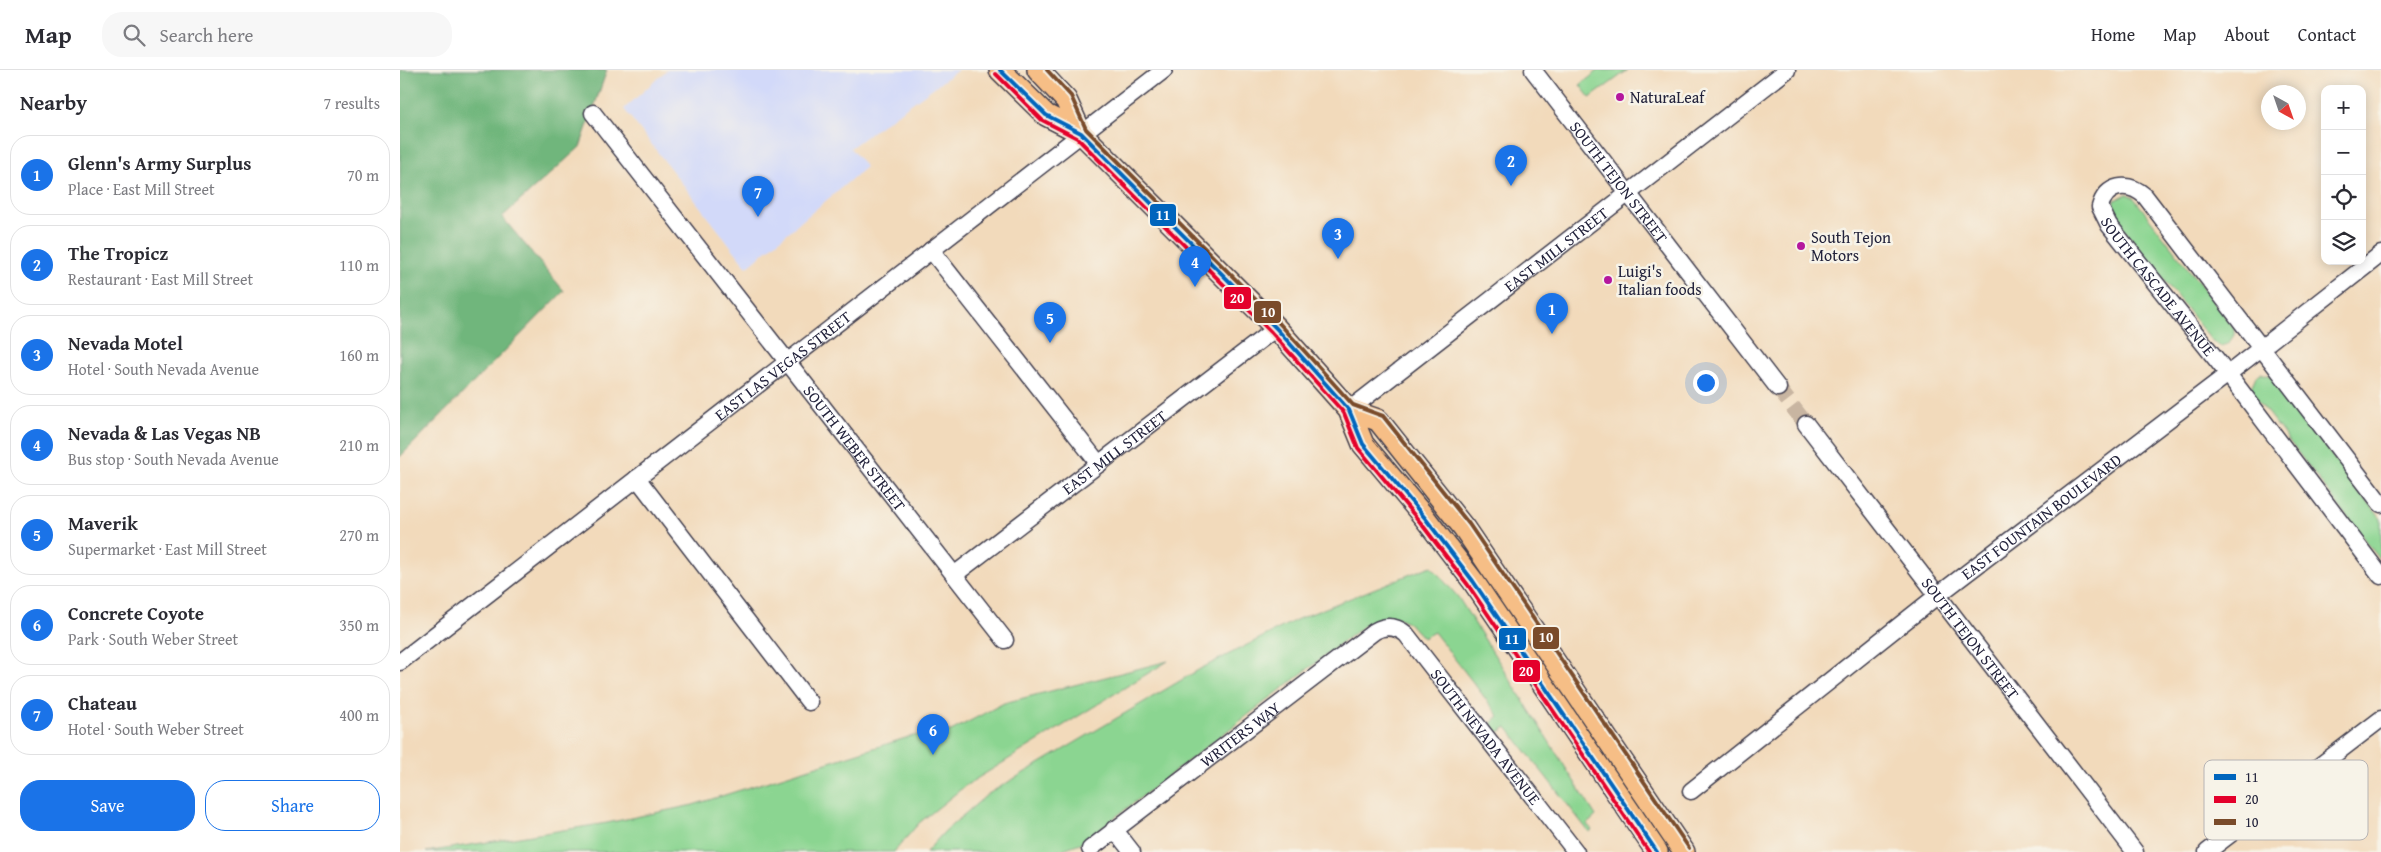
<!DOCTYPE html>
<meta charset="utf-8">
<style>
body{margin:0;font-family:"Gentium Book Plus",serif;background:#f7f7f7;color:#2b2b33}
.controls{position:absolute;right:15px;top:15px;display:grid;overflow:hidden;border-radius:10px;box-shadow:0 2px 12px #0003}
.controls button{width:45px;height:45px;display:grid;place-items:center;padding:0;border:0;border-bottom:1px solid #e1e1e2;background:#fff;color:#2b2b33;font:25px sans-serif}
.compass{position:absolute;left:1861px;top:15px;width:45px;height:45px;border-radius:50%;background:#fff;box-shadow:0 2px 12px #0003;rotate:140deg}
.you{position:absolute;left:1305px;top:312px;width:18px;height:18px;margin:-12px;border:4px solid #fff;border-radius:50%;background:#1a73e8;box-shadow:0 0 0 8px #1a73e833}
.badge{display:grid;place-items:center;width:32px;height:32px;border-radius:50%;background:#1a73e8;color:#fff;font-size:16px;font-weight:700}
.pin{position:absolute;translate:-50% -41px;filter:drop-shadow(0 1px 2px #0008)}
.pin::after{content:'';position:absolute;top:26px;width:18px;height:15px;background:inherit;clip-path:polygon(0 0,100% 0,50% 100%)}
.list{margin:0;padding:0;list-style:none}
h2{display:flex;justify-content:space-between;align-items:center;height:65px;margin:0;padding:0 20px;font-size:21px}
h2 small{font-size:16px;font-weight:400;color:#7c7c81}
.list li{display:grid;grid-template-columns:32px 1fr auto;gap:15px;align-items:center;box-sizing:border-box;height:80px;margin:0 10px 10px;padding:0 10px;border:1px solid #e1e1e2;border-radius:20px}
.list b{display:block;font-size:19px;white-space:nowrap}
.list p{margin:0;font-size:16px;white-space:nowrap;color:#7c7c81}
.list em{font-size:16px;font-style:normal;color:#7c7c81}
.actions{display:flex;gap:10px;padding:15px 20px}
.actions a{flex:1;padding:11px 0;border:1px solid #1a73e8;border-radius:20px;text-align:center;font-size:18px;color:#1a73e8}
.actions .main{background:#1a73e8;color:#fff}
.icon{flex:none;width:28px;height:28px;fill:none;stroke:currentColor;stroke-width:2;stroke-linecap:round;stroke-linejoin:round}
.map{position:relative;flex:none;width:1981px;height:782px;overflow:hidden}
header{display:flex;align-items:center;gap:30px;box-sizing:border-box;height:70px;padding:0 25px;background:#fff;border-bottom:1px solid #e1e1e2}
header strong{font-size:24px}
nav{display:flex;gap:28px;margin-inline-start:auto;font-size:18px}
.search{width:350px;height:45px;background:#f7f7f7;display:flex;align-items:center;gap:12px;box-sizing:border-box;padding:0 18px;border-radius:20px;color:#7c7c81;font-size:19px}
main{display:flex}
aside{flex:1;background:#fff}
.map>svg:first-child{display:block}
.built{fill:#d2d9f9}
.green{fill:#8bd591;stroke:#567c66}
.forest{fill:#70b67b;stroke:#496c5b}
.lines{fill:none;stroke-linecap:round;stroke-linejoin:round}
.minor-tunnel{stroke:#c8b5a1;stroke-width:16;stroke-dasharray:16 8;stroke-linecap:butt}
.minor-casing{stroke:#413e4e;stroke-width:19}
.major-casing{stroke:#413e4e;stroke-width:24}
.minor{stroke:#fff;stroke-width:16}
.major{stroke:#f6be86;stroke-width:21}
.bus-1-casing{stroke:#f7f3e8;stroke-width:8}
.bus-2-casing{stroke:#f7f3e8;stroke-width:8}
.bus-3-casing{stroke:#f7f3e8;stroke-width:8}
.bus-1{stroke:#0065bd;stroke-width:4}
.bus-2{stroke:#e4002b;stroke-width:4}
.bus-3{stroke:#7a4b2a;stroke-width:4}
.poi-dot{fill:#b5179e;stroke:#f7f3e8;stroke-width:2}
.labels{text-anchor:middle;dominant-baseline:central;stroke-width:5;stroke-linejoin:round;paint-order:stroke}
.poi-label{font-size:16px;fill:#22223b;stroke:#f7f3e8;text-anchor:start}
.street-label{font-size:16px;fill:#22223b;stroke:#f7f3e8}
.key{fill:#f7f3e8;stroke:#b7b4b4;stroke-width:1}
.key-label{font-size:14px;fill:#22223b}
.line-badge{stroke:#f7f3e8;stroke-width:2}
.badge-label{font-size:14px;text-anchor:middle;font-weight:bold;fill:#fff}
</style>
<header>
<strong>Map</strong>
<div class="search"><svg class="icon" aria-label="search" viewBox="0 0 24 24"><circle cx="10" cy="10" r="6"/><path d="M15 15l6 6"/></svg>Search here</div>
<nav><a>Home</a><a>Map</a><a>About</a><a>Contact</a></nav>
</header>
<main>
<aside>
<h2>Nearby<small>7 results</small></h2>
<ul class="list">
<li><span class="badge">1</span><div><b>Glenn's Army Surplus</b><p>Place · East Mill Street</p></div><em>70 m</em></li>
<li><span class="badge">2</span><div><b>The Tropicz</b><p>Restaurant · East Mill Street</p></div><em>110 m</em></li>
<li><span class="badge">3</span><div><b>Nevada Motel</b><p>Hotel · South Nevada Avenue</p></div><em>160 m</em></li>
<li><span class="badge">4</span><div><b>Nevada &amp; Las Vegas NB</b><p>Bus stop · South Nevada Avenue</p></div><em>210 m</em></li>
<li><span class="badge">5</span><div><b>Maverik</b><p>Supermarket · East Mill Street</p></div><em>270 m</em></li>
<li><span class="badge">6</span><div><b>Concrete Coyote</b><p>Park · South Weber Street</p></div><em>350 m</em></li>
<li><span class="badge">7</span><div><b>Chateau</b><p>Hotel · South Weber Street</p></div><em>400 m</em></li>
</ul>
<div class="actions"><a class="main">Save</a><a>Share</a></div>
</aside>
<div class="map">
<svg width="1981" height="782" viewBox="0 0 1981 782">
<rect width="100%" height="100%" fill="#f7f3e8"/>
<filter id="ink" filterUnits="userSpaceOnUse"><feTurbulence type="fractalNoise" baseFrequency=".02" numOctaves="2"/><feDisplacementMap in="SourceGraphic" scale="10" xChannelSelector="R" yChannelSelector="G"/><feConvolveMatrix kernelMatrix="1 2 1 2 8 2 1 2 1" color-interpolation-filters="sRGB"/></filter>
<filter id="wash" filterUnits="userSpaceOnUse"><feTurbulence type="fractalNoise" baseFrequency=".0096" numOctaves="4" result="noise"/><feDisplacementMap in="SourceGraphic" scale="20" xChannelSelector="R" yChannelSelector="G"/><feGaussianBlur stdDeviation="1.12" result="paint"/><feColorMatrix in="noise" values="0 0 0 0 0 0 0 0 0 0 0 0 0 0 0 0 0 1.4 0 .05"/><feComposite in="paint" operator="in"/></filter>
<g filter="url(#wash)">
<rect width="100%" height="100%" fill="#f2dabb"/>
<!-- built -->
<path class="built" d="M267,0H558L450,78L466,97L347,197L224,39Z"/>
<!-- green -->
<path class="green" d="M1199,0H1228L1190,28L1180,15Z
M1727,124L1733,127L1834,258V265L1828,274L1821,276L1811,270L1713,145L1712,135L1715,130Z
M1861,303L1870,306L1981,449V491L1850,320L1856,306Z
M1031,496L1058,527L1196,746L1187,754L1192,760L1189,762L1107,657L1099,662L1095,661L1091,653L1099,646L1034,562L1023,568C1002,544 996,543 966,554L683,772L655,782H526L545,761L588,724L800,599L898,549Z
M768,591L565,716L519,753L494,782H26L207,753L293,735L512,666L551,661L604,633Z"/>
<!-- forest -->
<path class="forest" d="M0,0H207L180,77L102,147L164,221L0,387Z"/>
</g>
<g filter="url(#ink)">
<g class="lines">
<!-- minor-tunnel -->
<path class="minor-tunnel" d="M1378,318L1406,354"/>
<!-- minor casing -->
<g class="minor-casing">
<g id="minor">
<path id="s1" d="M1133,0L1378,318"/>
<path id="s2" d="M193,43L605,570"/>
<path d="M531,180L699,394"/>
<path id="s3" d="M949,340L1387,0"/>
<path id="s4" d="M1406,354L1735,782"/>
<path d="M237,408L409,632"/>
<path id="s5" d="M1981,434L1745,126C1728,111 1706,114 1700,137L1709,155L1828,304L1981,506"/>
<path id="s6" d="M554,505L876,258"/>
<path id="s7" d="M0,592L764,0"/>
<path id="s8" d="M1291,721L1538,525L1828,304L1981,184"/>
<path d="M714,759L732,782"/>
<path id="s9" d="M690,779L975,561C986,555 996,556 1006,564L1176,782"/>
<path d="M1807,782L1981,649"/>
</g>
</g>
<!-- major casing -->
<g class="major-casing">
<path id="major" d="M600,0L646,45L681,63L876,258L949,340L963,374L1025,448L1073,511L1257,782
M638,0L666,30L681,63
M949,340L978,350L1064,458L1284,782"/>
</g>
<!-- minor -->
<use href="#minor" class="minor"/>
<!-- major -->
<use href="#major" class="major"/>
<!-- bus-1 casing -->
<g class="bus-1-casing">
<path id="bus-1" d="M600,0L646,45L681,63L876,258L949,340L963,374L1025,448L1073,511L1257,782"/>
</g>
<!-- bus-2 casing -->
<g class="bus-2-casing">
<path id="bus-2" d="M596,4L642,50L677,68L871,262L944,343L958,378L1020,452L1068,515L1249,782"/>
</g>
<!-- bus-3 casing -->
<g class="bus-3-casing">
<path id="bus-3" d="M647,0L671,26L686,59L880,254L953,335L983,346L1069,454L1289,778"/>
</g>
<!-- bus-1 -->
<use href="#bus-1" class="bus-1"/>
<!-- bus-2 -->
<use href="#bus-2" class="bus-2"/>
<!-- bus-3 -->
<use href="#bus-3" class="bus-3"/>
</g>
</g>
<!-- markers -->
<g class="poi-dot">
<circle cx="1220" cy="27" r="5"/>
<circle cx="1401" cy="176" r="5"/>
<circle cx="1208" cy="210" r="5"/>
</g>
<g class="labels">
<!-- poi labels -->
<g class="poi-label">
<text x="1230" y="27">NaturaLeaf</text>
<text x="1411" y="167">South Tejon<tspan x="1411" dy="18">Motors</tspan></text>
<text x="1218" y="201">Luigi's<tspan x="1218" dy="18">Italian foods</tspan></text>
</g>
<!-- street labels -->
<g class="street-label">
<text stroke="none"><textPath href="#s1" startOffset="141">SOUTH TEJON STREET</textPath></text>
<text stroke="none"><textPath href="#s3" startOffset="262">EAST MILL STREET</textPath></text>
<text stroke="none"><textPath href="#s5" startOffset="544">SOUTH CASCADE AVENUE</textPath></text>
<text stroke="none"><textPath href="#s7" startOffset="484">EAST LAS VEGAS STREET</textPath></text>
<text stroke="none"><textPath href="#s2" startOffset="425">SOUTH WEBER STREET</textPath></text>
<text stroke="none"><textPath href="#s6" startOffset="202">EAST MILL STREET</textPath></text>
<text stroke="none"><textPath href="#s8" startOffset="445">EAST FOUNTAIN BOULEVARD</textPath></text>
<text stroke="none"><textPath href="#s4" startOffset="270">SOUTH TEJON STREET</textPath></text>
<text stroke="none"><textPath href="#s9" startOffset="189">WRITERS WAY</textPath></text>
<text stroke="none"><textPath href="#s9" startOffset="522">SOUTH NEVADA AVENUE</textPath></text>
</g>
</g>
<!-- legend -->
<rect x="1804" y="690" width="164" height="80" rx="8" class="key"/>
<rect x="1814" y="704" width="22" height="6" fill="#0065bd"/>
<rect x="1814" y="726" width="22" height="7" fill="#e4002b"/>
<rect x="1814" y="749" width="22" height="6" fill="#7a4b2a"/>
<g class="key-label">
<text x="1845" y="712">11</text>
<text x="1845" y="734">20</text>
<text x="1845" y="757">10</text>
</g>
<g class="line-badge">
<rect x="749" y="133" width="28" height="24" rx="5" fill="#0065bd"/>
<rect x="823" y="216" width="29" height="24" rx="5" fill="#e4002b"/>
<rect x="853" y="230" width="29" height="24" rx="5" fill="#7a4b2a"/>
<rect x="1132" y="556" width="28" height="24" rx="5" fill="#7a4b2a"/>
<rect x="1098" y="557" width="29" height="24" rx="5" fill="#0065bd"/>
<rect x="1112" y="589" width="29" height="24" rx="5" fill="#e4002b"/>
</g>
<g class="badge-label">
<text x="763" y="150">11</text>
<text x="837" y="233">20</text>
<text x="868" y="247">10</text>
<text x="1146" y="572">10</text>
<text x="1112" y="574">11</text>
<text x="1126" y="606">20</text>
</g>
</svg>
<div class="controls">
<button>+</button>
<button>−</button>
<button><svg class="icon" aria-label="locate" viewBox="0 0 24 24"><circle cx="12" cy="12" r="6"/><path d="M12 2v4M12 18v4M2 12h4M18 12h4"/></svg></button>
<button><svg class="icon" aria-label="layers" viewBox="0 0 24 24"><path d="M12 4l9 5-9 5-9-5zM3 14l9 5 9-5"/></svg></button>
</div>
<svg class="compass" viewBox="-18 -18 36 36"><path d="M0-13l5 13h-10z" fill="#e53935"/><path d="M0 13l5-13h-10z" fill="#7c7c81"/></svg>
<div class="you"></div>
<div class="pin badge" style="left:1152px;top:264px">1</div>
<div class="pin badge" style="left:1111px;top:116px">2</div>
<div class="pin badge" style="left:938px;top:189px">3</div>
<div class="pin badge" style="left:795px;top:217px">4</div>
<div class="pin badge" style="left:650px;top:273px">5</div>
<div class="pin badge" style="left:533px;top:685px">6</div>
<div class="pin badge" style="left:358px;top:147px">7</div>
</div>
</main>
